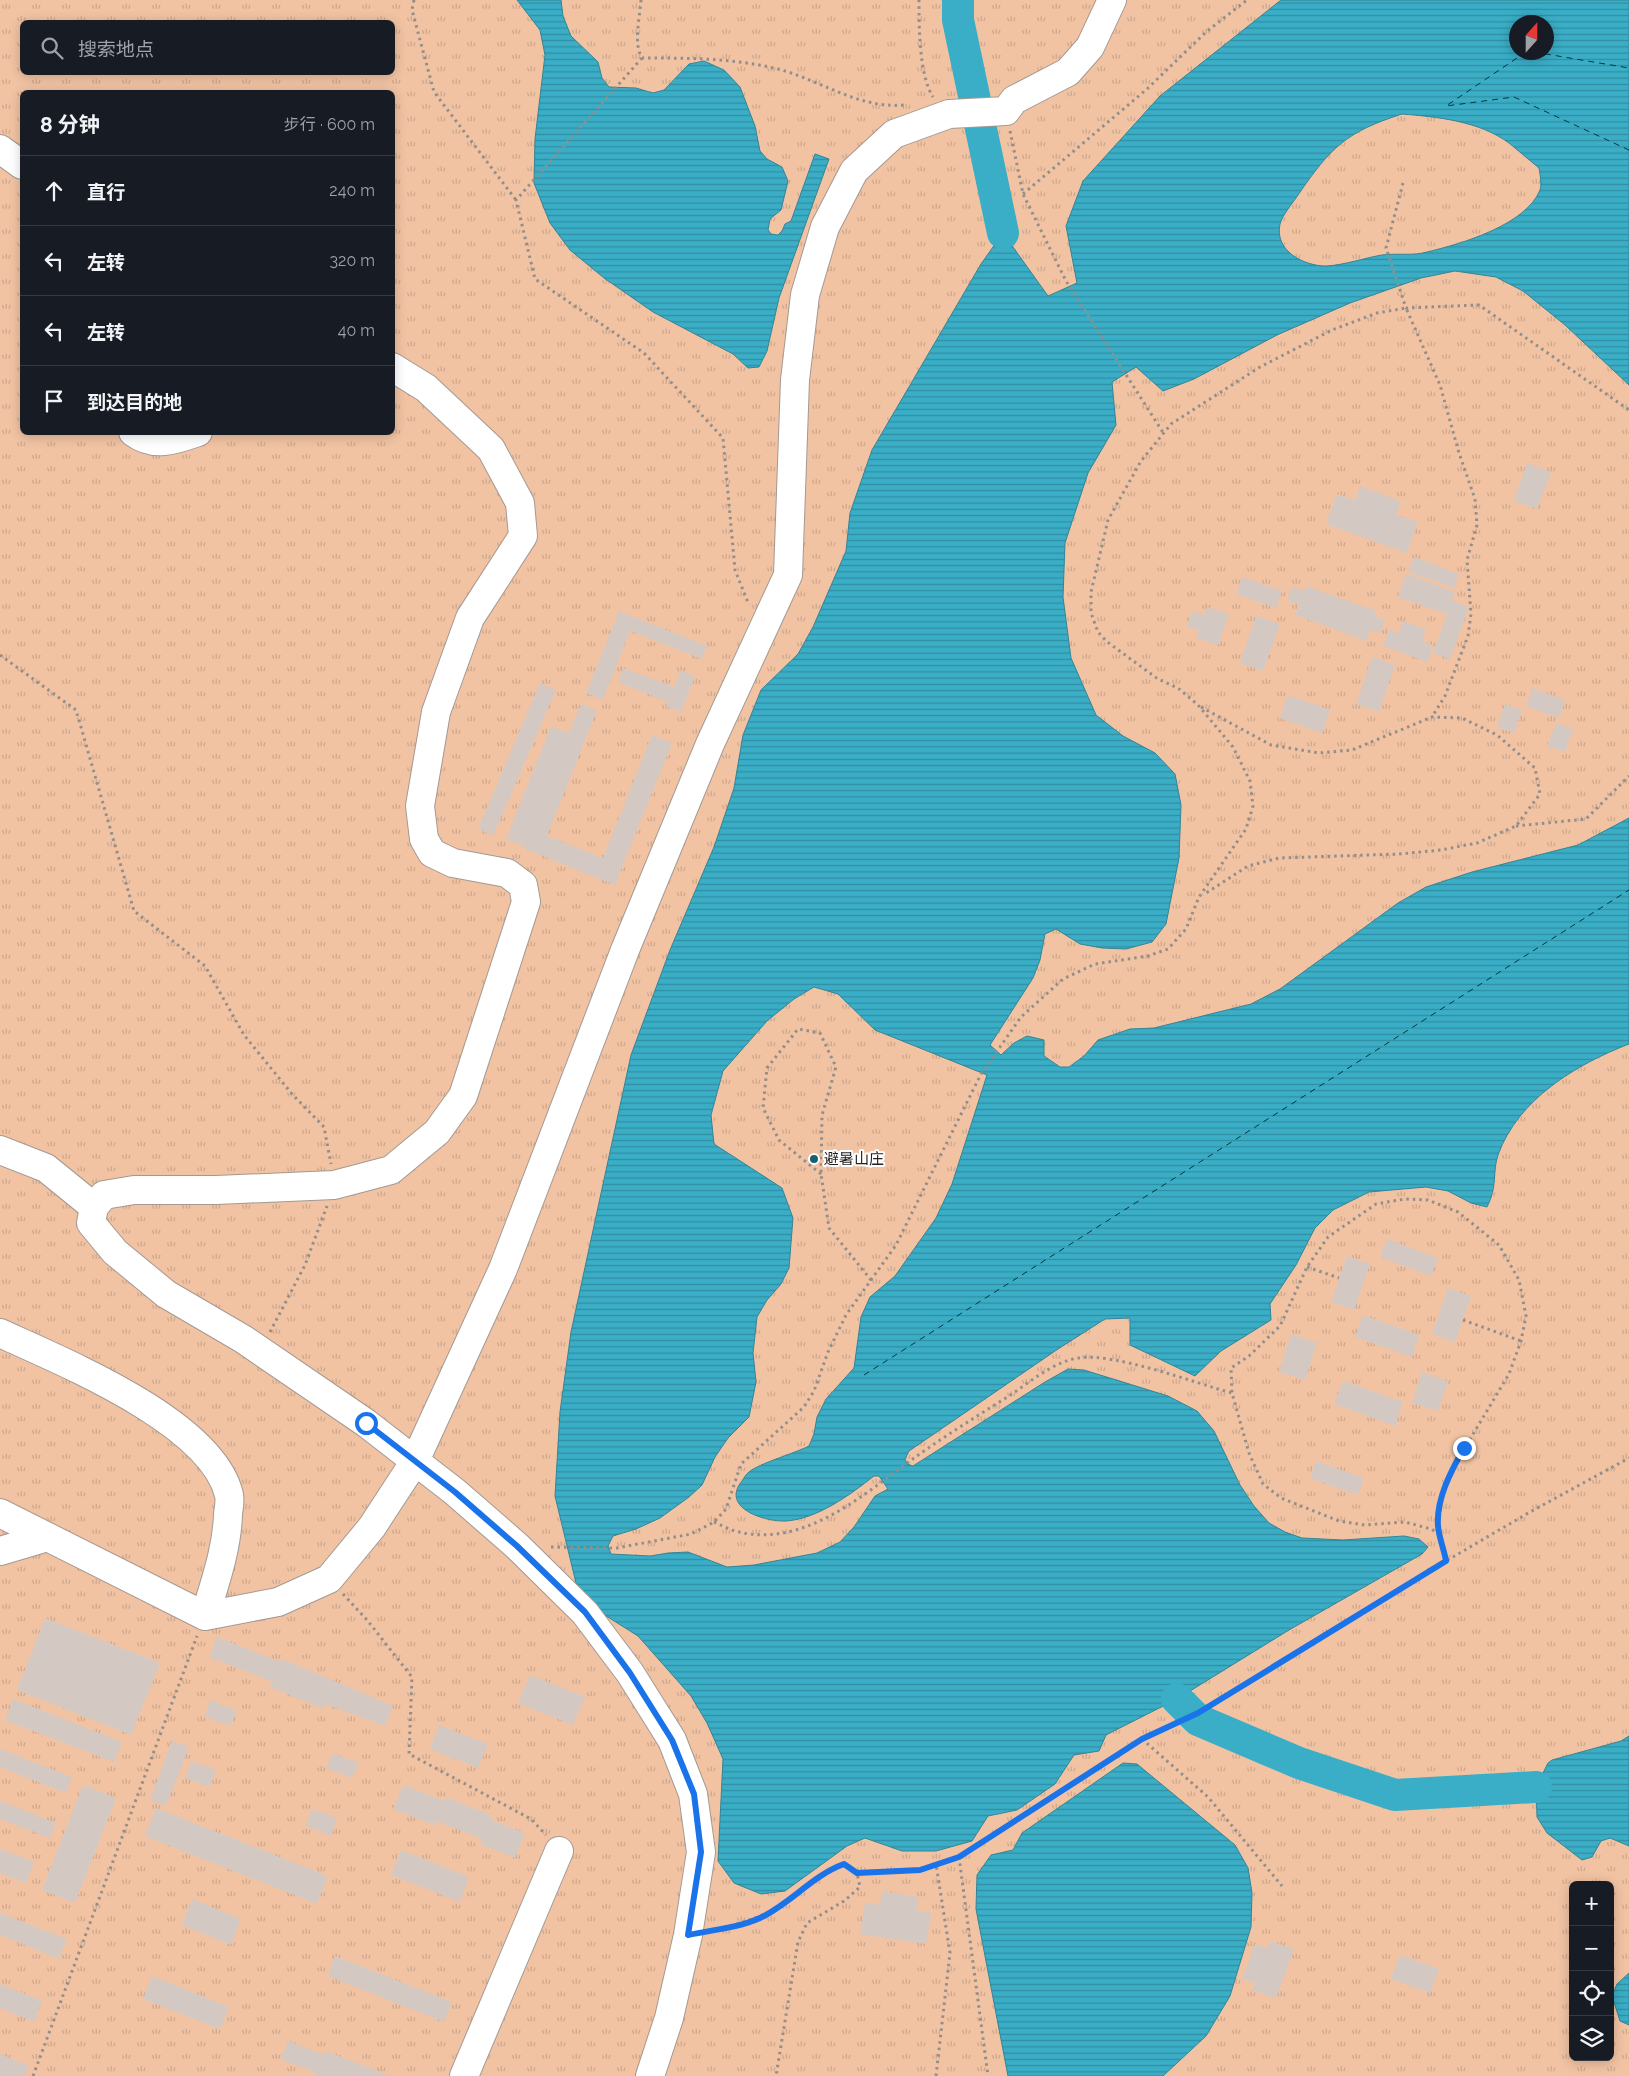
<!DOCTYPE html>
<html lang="zh">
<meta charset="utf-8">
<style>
body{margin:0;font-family:Raleway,"Noto Sans SC",sans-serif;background:#20242c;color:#f1f3f6}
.controls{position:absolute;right:15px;bottom:15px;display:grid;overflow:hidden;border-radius:8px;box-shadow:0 2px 12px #0003}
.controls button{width:45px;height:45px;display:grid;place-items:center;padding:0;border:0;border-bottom:1px solid #363941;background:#171b24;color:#f1f3f6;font:25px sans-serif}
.compass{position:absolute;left:1509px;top:15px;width:45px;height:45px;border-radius:50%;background:#171b24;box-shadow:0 2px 12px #0003;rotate:21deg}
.stop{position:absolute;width:15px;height:15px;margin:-11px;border:4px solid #1a73e8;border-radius:50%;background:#fff}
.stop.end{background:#1a73e8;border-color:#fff;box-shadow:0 1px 5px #0008}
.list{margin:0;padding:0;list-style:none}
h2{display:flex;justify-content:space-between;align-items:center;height:65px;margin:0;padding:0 20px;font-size:21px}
h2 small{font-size:16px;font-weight:400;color:#9ea1a6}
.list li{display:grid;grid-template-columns:32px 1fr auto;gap:15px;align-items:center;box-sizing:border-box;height:70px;padding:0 20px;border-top:1px solid #363941}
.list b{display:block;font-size:19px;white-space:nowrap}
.list em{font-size:16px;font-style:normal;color:#9ea1a6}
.icon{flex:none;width:28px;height:28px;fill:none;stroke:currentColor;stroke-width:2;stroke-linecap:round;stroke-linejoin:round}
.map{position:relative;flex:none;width:1629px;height:2076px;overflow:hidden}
.search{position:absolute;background:#171b24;box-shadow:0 2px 12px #0003;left:20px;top:20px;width:375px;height:55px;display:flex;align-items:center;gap:12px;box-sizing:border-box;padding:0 18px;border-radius:8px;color:#9ea1a6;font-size:19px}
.panel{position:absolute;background:#171b24;box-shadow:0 2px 12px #0003;left:20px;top:90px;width:375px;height:345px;border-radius:8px}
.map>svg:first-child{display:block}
.park{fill:url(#park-tufts);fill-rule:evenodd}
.water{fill:url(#water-rules);stroke:#348495;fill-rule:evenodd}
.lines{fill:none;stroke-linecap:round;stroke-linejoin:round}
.river{stroke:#3aaec7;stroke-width:32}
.ferry{stroke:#013842;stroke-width:1;stroke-dasharray:6 5;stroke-linecap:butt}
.building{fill:#d4c9c2}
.minor-casing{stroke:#a39993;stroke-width:30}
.path{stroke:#938e8a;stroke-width:3;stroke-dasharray:2.5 4;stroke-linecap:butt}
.minor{stroke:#fff;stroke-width:28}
.route{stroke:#1a73e8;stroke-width:6}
.poi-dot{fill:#17606f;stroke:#fff;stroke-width:2}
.labels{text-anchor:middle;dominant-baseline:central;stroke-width:4;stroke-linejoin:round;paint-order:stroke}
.poi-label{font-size:15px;fill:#26221f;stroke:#fff;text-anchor:start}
</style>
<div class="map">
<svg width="1629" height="2076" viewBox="0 0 1629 2076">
<defs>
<pattern id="park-tufts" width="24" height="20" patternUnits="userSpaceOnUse" patternTransform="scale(1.25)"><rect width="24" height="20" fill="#f1c3a3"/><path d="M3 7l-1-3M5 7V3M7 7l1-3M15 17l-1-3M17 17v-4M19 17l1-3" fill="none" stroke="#cea78c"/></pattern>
<pattern id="water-rules" width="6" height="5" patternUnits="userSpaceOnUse" patternTransform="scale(1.25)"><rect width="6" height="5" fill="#3aaec7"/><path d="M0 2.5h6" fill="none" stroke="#318da1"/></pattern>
</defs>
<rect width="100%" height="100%" fill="#fef8f3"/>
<!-- park -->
<path class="park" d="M0,0H1629V2076H0ZM22,22H392V72H22ZM1516,22H1546V52H1516ZM22,92H392V432H22ZM1573,1885H1610V2057H1573Z"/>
<!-- water -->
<path class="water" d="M517,0H561L563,16L571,36L598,62L602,78L609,87L636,88L653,93L664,90L689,64L704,61L724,70L740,87L755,126L760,151L767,159L782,167L788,181L781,210L770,219L768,230L771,234L778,235L782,231L785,224L791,221L815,154L829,159L779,298L767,351L759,367L748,368L733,354L653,312L604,278L570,250L550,223L534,183L535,139L545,55L540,30Z
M1281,0H1629V385L1565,325L1523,291L1496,277L1455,271L1421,278L1350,303L1277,335L1194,379L1163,391L1136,367L1112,382L1116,425L1088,473L1065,543L1063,597L1071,658L1096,715L1123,736L1155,753L1175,774L1181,805L1179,858L1166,924L1152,942L1126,949L1102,948L1080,944L1056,929L1045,934L1040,960L1033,978L990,1045L1001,1055L1014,1043L1027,1036L1044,1040V1056L1060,1067H1069L1084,1056L1098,1040L1130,1029L1154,1028L1251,1004L1280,989L1398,903L1426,887L1472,872L1578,845L1629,818V1044C1577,1064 1518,1099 1498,1155C1492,1173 1498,1186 1487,1207L1471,1203L1448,1191L1426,1187L1369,1192L1333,1210L1315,1228L1296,1265L1270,1304L1271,1320L1221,1351L1195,1376L1130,1345V1318L1105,1319L1058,1349L909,1451L905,1459L907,1464L913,1466L1045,1382L1068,1369L1084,1370L1168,1396L1197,1411L1214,1431L1240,1485L1254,1506L1269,1523L1285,1532L1302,1538L1343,1540L1404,1536L1419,1539L1428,1547L1422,1554L1289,1630L1177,1699L1106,1735L1099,1751L1074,1755L1055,1784L1017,1810L988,1816L972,1841L936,1851H902L865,1838L847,1846L785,1891L761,1894L734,1883L718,1861L723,1759L707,1723L691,1696L638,1636L603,1614L586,1599L576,1583L555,1496L560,1412L571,1332L631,1055L670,950L714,847L734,788L743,735L761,690L798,654L813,627L846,551L850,513L872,450L981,264L1003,233L1048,296L1077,283L1066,226L1083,181L1160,96ZM1516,22H1546V52H1516ZM1402,114C1438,117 1479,121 1509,143C1519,151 1529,160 1539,168C1540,174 1542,184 1540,190C1526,225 1461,244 1427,252C1413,256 1397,253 1382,255C1364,258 1345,265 1326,266C1304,266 1274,251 1280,224C1283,214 1292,204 1298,195C1331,147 1346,132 1402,114ZM814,987L838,994L875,1030L987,1075L952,1184L936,1218L895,1276L870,1297L861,1317L854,1368L826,1399L817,1417L814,1434L809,1446C793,1454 760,1463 749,1472C746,1474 744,1478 742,1481C720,1508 765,1522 786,1521C817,1519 850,1495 874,1476H879L888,1489L875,1496L854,1527L840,1542L817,1553L754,1565L727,1567L688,1552L668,1553L650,1556L611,1554L608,1546L613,1536L636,1529L660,1518L689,1497L702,1485L715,1457L728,1438L749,1417L756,1382L753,1353L757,1317L767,1300L781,1284L789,1268L793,1218L782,1188L714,1144L711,1115L723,1071L767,1021L794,999Z
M1629,1736V1846L1610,1838L1601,1841L1592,1857L1582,1860L1547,1833L1537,1817L1536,1787L1548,1763L1552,1760L1621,1741Z
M1123,1763L1137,1764L1235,1845L1248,1868L1252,1893L1251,1927L1230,1996L1206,2036L1163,2076H1008L976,1909L977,1875L991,1855L1013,1850L1022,1833Z
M1629,1973V2025L1620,2021L1612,1996L1617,1984Z"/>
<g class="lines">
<!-- river -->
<path class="river" d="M958,0V20L1003,233
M1177,1699L1198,1720L1299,1763L1395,1795L1536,1787"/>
<!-- ferry -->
<path class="ferry" d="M1526,52L1446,106L1514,97L1629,150
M1534,52L1629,68
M864,1375L1629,890"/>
</g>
<!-- building -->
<path class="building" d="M1527,463L1551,472L1537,509L1514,501Z
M1360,486L1401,501L1396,515L1418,522L1407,553L1326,524L1337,494L1356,500Z
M1414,557L1459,574L1454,588L1408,572Z
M1406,574L1455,592L1452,600L1469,607L1450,659L1433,653L1447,614L1398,597Z
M1242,577L1282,591L1276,608L1236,594Z
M1306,586L1376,611L1374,616L1385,620L1380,633L1370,630L1367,641L1295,615L1299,605L1287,600L1292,587L1304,591Z
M1207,607L1229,614L1218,645L1196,638L1199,631L1187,626L1192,611L1205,615Z
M619,611L707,646L702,659L630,631L603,700L586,693Z
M1256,616L1280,624L1263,671L1240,663Z
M1403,621L1426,629L1422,641L1433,645L1428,662L1383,646L1389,629L1398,633Z
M1372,657L1395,665L1379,712L1356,704Z
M623,668L674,687L681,670L695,676L681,712L666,706L668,702L618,682Z
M540,683L556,690L493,836L478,829Z
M1532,688L1565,700L1559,718L1526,706Z
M1288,695L1330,710L1322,733L1280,718Z
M581,704L597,710L547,836L603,858L652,735L672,743L615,885L523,848L524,846L506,839L551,726L569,733Z
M1505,704L1522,710L1514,733L1497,727Z
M1556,723L1573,729L1565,752L1547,746Z
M1387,1239L1438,1258L1431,1276L1380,1257Z
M1347,1256L1370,1264L1354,1310L1331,1302Z
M1448,1288L1471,1296L1455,1342L1432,1334Z
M1363,1315L1419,1335L1412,1357L1355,1337Z
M1291,1334L1317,1343L1305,1380L1279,1372Z
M1422,1372L1448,1381L1438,1411L1412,1403Z
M1343,1381L1403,1402L1395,1426L1334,1404Z
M1316,1461L1364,1478L1358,1495L1310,1478Z
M45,1618L160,1663L131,1735L17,1690Z
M217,1637L281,1662L282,1659L393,1706L385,1726L326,1704L324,1709L270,1687L273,1682L209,1657Z
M530,1675L585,1697L573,1725L518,1703Z
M13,1699L122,1742L114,1762L5,1720Z
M211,1700L237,1711L230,1726L204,1716Z
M439,1725L488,1744L478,1768L430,1749Z
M172,1741L189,1747L166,1806L150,1800Z
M0,1749L72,1777L66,1793L0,1767Z
M333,1753L359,1763L352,1778L326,1768Z
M191,1761L216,1770L210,1787L185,1778Z
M83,1785L116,1798L75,1903L42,1890Z
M403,1785L444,1801L445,1797L491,1815L490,1819L525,1833L515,1858L480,1844L482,1839L436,1821L434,1825L393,1809Z
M0,1801L56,1823L50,1838L0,1819Z
M156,1808L328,1876L317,1904L145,1836Z
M312,1809L337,1818L331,1836L306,1826Z
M0,1849L34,1862L26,1883L0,1873Z
M401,1850L469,1877L460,1902L391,1875Z
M882,1891L919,1897L917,1910L931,1912L926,1944L860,1934L865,1902L880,1905Z
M192,1899L241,1919L231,1945L182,1925Z
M0,1913L67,1939L59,1959L0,1935Z
M1270,1941L1294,1949L1276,1998L1252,1990L1255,1983L1242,1979L1255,1944L1267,1948Z
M1400,1955L1439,1969L1430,1993L1391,1979Z
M335,1956L452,2002L444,2022L328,1976Z
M152,1976L229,2007L220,2029L143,1999Z
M0,1984L42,2001L34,2022L0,2008Z
M288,2041L324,2055L325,2051L391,2076H315L316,2073L281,2059Z
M0,2054L29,2066L25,2076H0Z"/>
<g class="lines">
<!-- minor casing -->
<g class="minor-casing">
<path id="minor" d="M0,149L22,165
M133,432C154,448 175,440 198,432
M0,1150L46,1168L94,1207L104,1195L134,1190H216L334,1185L391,1170L437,1132L463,1096L526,902L523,885L507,873L453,863L432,853L424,839L420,806L436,712L470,618L523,536L520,503L491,449L426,388L392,367
M94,1207L91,1223L115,1252L166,1294L243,1339L366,1423L455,1492L517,1546L585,1613L630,1673L672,1740L693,1794L701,1852L688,1935L669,2018L650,2076
M0,1333C63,1362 212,1422 229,1495C230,1500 229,1508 228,1514C227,1549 215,1582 205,1616
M0,1513L205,1616L278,1602L329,1579L372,1527L415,1461L503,1269L625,950L710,744L788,575L795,380L805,295L825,227L854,171L894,134L949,114L1006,111L1014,100L1068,72L1090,47L1112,0
M0,1551L47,1537
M464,2076L559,1851"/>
</g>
<!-- path -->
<path class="path" d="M414,0L412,10L434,92L516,200
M641,0C640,16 633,44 642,58C687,58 733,58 778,69C820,80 859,109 904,105
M919,0C919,27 919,75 933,97
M642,58L516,200L535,279L644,353L723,438L735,570L749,605
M1010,131L1023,194L1066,281L1164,434
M1403,183L1386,248L1406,308L1479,305L1629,410
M1023,194L1147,89L1206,32L1247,0
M0,655L76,710L134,911L205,966L244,1035L292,1094L324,1127L331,1164
M1201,707L1271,745L1319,753L1352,750L1432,717L1462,718L1497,735L1535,768L1540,794L1516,826L1477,843L1441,850L1399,854L1279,858L1248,866L1203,895
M1516,826L1586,819L1629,776
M821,1174L779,1140L763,1108L767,1068L798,1029L820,1033L836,1067L822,1115L821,1174L829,1228L871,1280
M1307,1267L1339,1278
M1463,1320L1521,1341
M270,1332L305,1265L327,1206
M714,1522C721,1525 728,1529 735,1531C803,1550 864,1494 914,1458C945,1436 977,1416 1009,1396C1030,1382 1053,1362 1078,1358C1113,1352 1195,1383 1232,1393
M1440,1534L1431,1529L1405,1522L1365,1525L1339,1521L1281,1498L1263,1484L1249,1453L1232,1393L1231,1368L1249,1356L1280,1326L1307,1267L1328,1237L1376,1204L1405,1199L1428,1200L1458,1212L1499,1245L1519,1280L1526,1316L1521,1341L1509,1374L1451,1471L1443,1495L1438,1525L1446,1561
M551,1547L617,1548L691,1534L714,1522L726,1509L741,1464L804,1407L814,1391L828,1352L846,1315L896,1245L981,1074L1021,1017L1063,979L1095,964L1148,956L1168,949L1186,929L1199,897L1246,829L1253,806L1250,781L1233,747L1198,705L1178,688L1158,679L1106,641L1098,632L1091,613V592L1108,520L1141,461L1171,424L1260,367L1332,330L1377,313L1406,308L1440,385L1459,453L1475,499L1477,525L1467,560L1471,614L1468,636L1445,696L1432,717
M343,1594L367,1620L412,1677L409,1754L531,1819L546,1835
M1142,1739L1208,1797L1282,1886
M959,1857L988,2076
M857,1873L920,1870L959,1857L1142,1739L1198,1713L1446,1561L1530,1512L1629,1458
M711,1930C741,1924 764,1917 789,1900C807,1888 823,1871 844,1864L857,1873L860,1887L844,1901L807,1923L798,1942L776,2076
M33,2076L197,1636
M936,2076L950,1953L936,1864"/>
<!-- minor -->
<use href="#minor" class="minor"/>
</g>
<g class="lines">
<!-- route -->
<path class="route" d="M366,1423L455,1492L517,1546L585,1612L630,1673L672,1740L694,1794L701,1852L688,1935C711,1930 738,1928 760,1918C790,1904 813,1875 844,1864L857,1873L920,1870L959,1857L1142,1739L1198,1713L1446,1561C1444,1549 1439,1538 1438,1526C1436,1499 1451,1471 1464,1448"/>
</g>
<!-- markers -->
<circle class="poi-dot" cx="814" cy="1159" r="5"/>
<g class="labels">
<!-- poi labels -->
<g class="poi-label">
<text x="824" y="1159">避暑山庄</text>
</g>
</g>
</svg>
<div class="controls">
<button>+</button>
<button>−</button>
<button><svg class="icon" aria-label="locate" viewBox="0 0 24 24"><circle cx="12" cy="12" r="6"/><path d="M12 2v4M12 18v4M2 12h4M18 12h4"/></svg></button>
<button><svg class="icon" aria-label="layers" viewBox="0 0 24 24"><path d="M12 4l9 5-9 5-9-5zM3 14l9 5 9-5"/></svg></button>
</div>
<svg class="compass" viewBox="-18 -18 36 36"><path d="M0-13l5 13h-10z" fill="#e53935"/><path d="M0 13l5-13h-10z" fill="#9ea1a6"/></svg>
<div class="stop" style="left:366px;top:1423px"></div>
<div class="stop end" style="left:1464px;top:1448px"></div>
<div class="search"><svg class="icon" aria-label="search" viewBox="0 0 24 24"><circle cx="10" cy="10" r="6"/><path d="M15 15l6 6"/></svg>搜索地点</div>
<section class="panel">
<h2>8 分钟<small>步行 · 600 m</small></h2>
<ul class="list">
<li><svg class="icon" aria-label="ahead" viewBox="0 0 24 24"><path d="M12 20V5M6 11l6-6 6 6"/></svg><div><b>直行</b></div><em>240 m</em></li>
<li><svg class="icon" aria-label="left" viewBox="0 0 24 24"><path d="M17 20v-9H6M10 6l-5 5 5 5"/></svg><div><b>左转</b></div><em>320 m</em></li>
<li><svg class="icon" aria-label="left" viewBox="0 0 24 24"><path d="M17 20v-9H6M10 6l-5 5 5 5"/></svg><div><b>左转</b></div><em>40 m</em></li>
<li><svg class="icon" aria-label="arrive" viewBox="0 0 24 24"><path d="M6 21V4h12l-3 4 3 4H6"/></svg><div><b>到达目的地</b></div></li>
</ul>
</section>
</div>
